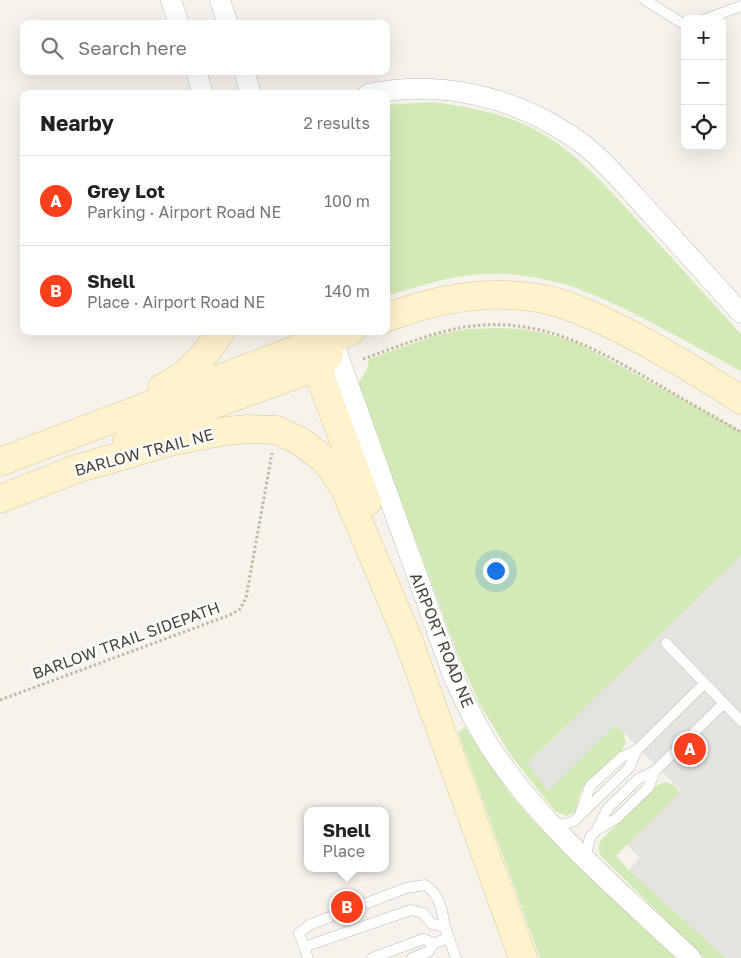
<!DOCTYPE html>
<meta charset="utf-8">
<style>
body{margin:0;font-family:"Golos Text",sans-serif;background:#f6f6f6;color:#222}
.controls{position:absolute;right:15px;top:15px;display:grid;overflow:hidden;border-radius:10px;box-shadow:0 5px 20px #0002}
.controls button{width:45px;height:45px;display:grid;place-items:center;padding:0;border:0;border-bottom:1px solid #e0e0e0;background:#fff;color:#222;font:25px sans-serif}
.you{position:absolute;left:495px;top:570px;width:18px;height:18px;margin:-12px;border:4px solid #fff;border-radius:50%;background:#1a73e8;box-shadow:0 0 0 8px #1a73e833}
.badge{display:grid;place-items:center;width:32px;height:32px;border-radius:50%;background:#fc3f1d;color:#fff;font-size:16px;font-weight:700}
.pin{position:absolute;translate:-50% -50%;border:2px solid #fff;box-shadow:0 1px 5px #0006}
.popup{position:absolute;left:304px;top:807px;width:85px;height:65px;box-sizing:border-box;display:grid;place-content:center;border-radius:10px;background:#fff;filter:drop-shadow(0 1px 4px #0005);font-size:16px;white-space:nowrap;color:#767676}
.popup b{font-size:19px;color:#222}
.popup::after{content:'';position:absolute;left:50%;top:100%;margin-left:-10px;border:10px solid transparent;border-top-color:#fff}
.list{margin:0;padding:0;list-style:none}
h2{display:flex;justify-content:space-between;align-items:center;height:65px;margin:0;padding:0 20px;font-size:21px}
h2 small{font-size:16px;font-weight:400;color:#767676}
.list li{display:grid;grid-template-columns:32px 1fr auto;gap:15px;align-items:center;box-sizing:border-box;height:90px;padding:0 20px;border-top:1px solid #e0e0e0}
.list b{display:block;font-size:19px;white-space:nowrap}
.list p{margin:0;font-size:16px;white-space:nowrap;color:#767676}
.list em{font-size:16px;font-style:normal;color:#767676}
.icon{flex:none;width:28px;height:28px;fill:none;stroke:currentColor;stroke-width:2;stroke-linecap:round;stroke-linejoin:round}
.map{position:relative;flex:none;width:741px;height:958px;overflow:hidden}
.search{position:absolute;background:#fff;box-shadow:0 5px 20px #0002;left:20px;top:20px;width:370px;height:55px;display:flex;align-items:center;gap:12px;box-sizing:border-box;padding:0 18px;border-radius:10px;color:#767676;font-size:19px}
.panel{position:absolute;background:#fff;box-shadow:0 5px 20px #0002;left:20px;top:90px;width:370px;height:245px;border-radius:10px}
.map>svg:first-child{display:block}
.green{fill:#d2eab5}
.parking{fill:#e5e3e0}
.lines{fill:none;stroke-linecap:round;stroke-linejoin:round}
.lane-casing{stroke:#c2bbae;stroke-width:11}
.street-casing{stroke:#c2bbae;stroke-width:21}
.secondary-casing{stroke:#d6c79b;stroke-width:29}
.path{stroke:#c4b79f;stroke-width:3;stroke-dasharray:2.5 2.5;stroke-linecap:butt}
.lane{stroke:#fff;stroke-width:10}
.street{stroke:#fff;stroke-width:20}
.secondary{stroke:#fff3cd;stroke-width:28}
.labels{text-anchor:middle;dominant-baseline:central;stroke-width:4.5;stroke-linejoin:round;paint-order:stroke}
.street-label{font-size:16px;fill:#4b4439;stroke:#fff}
</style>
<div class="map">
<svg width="741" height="958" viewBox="0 0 741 958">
<rect width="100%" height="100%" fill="#f6f3ec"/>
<!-- green -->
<path class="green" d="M431,102C465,106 498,112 530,127C578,151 613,194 649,233C679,266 710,300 741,334V371C713,356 686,341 658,326C596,293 543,268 471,275C441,278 414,288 386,296V105Z
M496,328L522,329L548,334L578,343L741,431V556L528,763L612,722L623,732L626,742C619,762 594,771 582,789C578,796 579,804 576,811L567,816L555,811L510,754L479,703L458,655L358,384L369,366L367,360L437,335L468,329Z
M465,727L510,794L538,826L677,958H540L458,732Z
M665,782L674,785L683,796L670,803L616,856L629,870L726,958H704L666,923L667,921L601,856C598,849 598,846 601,840L658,785Z"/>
<!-- parking -->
<path class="parking" d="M741,556V958H726L629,870L640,858L627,845L681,791L616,725L548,791L528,763Z"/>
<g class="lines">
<!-- lane casing -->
<g class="lane-casing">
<path id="lane" d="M645,0L685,25
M706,19L741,6
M666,643L741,721
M581,812L590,786L622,757L637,750
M552,823L562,825L574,821L629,768L637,750L705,683
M597,829L608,808L638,779L655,771
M590,860L587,851L590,837L597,830L617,818L648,788L655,771L724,703
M367,903L406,888L425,885C440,894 442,910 445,927
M304,947L411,910L423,913L432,924L445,927L456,958
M308,958L299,933L311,924L330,917
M372,958L423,939L434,943
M412,958L428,952L434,943L449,938"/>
</g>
<!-- street casing -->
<g class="street-casing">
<path id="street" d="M171,0L179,24
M220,0L228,24
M196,71L203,94
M244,71L251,94
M368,94C428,82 486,91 541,118C557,127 575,137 589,149C612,169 631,192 652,215C682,248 711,280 741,313
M331,336L452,673C463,698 475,723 490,747C543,828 621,892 691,958"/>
</g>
<!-- secondary casing -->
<g class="secondary-casing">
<path id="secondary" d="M386,318C433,300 481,290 531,297C558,300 585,312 610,324C655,346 698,372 741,400
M308,345L367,502
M162,388C188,375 206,356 221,331
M127,442L163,423L317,367L321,365L329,355
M0,462L308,345L332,339L351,331
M0,499L76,469L173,441L226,431L248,429L276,430L300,441L326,461L344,487L408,639L523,958"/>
</g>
<!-- path -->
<path class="path" d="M363,359C397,347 430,333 465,327C538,316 591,346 652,381C681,398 711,415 741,432
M0,700L230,615L240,609L246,598L272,453"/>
<!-- lane -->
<use href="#lane" class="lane"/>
<!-- street -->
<use href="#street" class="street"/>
<!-- secondary -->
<use href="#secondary" class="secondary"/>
</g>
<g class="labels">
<!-- street labels -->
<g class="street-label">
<text transform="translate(144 452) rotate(-15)">BARLOW TRAIL NE</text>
<text transform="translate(126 640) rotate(-20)">BARLOW TRAIL SIDEPATH</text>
<text transform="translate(442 640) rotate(68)">AIRPORT ROAD NE</text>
</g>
</g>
</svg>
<div class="controls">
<button>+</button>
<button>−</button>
<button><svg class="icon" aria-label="locate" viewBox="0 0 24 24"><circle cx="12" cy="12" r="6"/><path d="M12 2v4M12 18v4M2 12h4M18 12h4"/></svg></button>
</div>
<div class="you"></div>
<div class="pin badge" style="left:690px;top:749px">A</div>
<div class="pin badge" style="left:347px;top:907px">B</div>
<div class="popup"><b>Shell</b>Place</div>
<div class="search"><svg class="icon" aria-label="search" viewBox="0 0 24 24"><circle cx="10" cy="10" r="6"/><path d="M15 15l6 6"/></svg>Search here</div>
<section class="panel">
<h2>Nearby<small>2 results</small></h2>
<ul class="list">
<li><span class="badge">A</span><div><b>Grey Lot</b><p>Parking · Airport Road NE</p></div><em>100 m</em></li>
<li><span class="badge">B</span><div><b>Shell</b><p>Place · Airport Road NE</p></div><em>140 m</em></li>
</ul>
</section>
</div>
